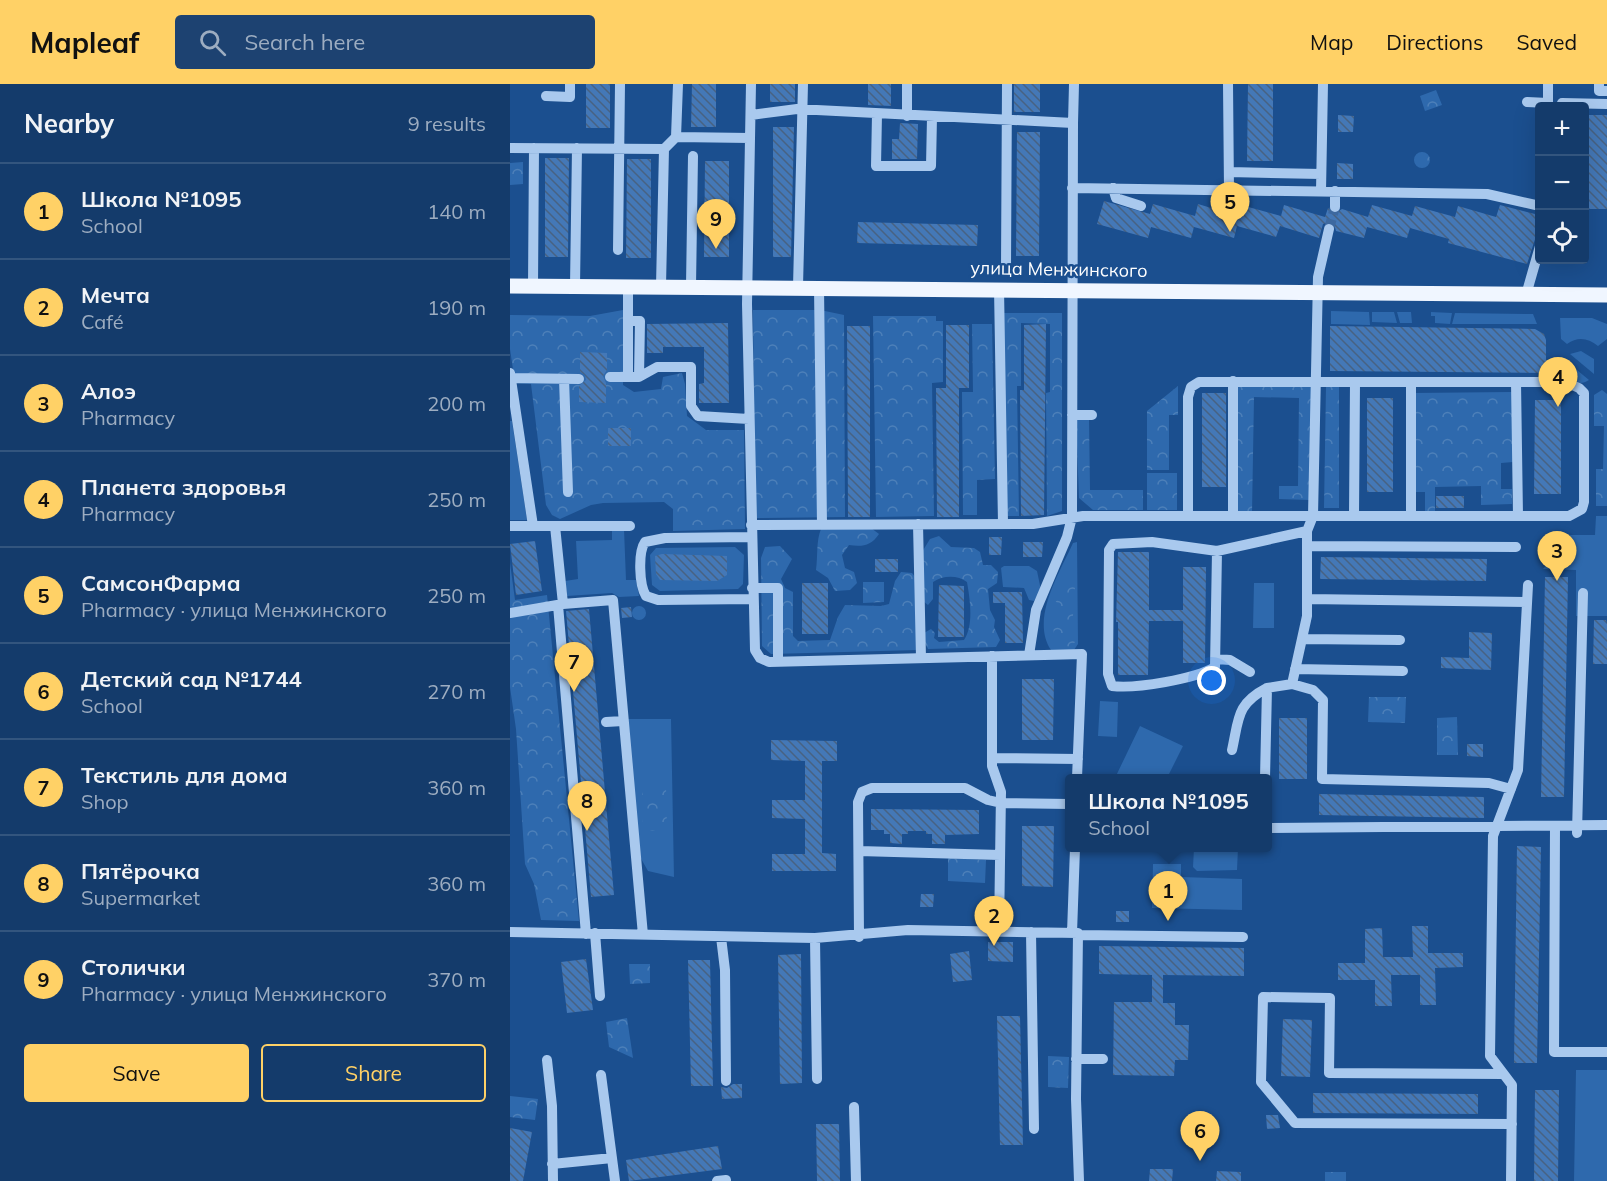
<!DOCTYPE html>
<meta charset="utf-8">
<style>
body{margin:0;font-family:Mulish,sans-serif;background:#1d4271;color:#f1f3f6}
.controls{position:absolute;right:18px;top:18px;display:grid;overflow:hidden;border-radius:6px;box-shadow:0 6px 24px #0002}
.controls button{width:54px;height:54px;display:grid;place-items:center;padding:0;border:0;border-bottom:2px solid #33557e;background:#143b6b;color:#f1f3f6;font:30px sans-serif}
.you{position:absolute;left:702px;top:597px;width:21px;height:21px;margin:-15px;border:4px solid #fff;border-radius:50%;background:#1a73e8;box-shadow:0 0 0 9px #1a73e833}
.badge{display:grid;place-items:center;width:39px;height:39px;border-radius:50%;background:#ffd166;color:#111;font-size:20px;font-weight:700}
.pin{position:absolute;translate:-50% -50px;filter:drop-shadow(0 2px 3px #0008)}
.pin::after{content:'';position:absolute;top:32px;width:21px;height:18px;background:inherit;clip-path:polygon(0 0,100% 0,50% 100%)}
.popup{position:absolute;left:555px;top:690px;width:207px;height:78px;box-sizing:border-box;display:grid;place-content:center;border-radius:6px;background:#143b6b;filter:drop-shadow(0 2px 4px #0005);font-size:20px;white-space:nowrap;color:#9dadc1}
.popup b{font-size:22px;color:#f1f3f6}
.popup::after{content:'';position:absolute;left:50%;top:100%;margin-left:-12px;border:12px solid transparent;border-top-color:#143b6b}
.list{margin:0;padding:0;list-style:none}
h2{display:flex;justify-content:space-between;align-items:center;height:78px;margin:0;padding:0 24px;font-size:26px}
h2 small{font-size:20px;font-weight:400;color:#9dadc1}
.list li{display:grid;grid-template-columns:39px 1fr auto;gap:18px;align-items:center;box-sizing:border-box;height:96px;padding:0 24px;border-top:2px solid #33557e}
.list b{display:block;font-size:22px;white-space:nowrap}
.list p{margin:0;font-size:20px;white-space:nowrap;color:#9dadc1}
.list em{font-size:20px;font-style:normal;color:#9dadc1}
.actions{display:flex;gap:12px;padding:18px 24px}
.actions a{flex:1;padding:14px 0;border:2px solid #ffd166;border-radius:6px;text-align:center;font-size:21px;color:#ffd166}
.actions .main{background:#ffd166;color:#111}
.icon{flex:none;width:33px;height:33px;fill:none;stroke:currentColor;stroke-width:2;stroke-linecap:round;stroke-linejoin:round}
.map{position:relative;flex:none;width:1097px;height:1097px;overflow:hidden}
header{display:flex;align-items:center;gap:36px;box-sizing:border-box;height:84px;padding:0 30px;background:#ffd166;color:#111}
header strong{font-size:28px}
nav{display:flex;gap:33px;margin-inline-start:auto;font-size:21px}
.search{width:420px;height:54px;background:#1d4271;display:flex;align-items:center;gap:15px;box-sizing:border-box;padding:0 21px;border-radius:6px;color:#9dadc1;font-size:22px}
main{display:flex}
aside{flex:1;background:#143b6b}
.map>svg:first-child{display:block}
.grass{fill:#2e69ad}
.forest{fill:url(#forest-crowns)}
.building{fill:url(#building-back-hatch)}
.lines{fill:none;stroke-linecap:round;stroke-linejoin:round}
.minor-tunnel{stroke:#3d69a0;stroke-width:10;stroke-dasharray:10 5;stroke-linecap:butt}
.minor{stroke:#a9c9ee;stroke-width:10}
.major{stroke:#f0f6ff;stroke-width:15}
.labels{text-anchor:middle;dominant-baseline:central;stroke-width:5;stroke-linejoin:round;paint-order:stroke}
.street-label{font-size:18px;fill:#fff;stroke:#1b4f8f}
</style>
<header>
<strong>Mapleaf</strong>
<div class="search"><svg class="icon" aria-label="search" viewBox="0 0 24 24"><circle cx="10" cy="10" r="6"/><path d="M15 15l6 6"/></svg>Search here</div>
<nav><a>Map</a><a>Directions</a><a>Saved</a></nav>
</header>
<main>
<aside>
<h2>Nearby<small>9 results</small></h2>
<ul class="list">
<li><span class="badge">1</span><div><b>Школа №1095</b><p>School</p></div><em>140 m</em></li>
<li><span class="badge">2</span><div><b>Мечта</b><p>Café</p></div><em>190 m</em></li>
<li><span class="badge">3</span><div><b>Алоэ</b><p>Pharmacy</p></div><em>200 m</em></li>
<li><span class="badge">4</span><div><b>Планета здоровья</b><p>Pharmacy</p></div><em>250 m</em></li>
<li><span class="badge">5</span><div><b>СамсонФарма</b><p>Pharmacy · улица Менжинского</p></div><em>250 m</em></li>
<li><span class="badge">6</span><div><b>Детский сад №1744</b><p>School</p></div><em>270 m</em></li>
<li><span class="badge">7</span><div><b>Текстиль для дома</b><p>Shop</p></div><em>360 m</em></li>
<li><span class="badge">8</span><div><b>Пятёрочка</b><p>Supermarket</p></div><em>360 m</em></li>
<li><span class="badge">9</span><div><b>Столички</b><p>Pharmacy · улица Менжинского</p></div><em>370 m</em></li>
</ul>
<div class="actions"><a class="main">Save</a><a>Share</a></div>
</aside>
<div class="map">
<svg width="1097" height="1097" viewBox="0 0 1097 1097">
<defs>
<pattern id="forest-crowns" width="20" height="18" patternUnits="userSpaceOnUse" patternTransform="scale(1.5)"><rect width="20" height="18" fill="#2e69ad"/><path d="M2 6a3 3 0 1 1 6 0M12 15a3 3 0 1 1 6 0" fill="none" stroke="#4d80b9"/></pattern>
<pattern id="building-back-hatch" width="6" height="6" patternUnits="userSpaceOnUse" patternTransform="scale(1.5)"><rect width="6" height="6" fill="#4478b7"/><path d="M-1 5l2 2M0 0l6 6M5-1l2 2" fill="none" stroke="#486282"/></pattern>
</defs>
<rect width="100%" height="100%" fill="#1b4f8f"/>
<!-- grass -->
<path class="grass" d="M821,227L859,228L860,241L821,240Z
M862,228H884L887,239L862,238Z
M887,228H901L902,239H890Z
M921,228L942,229L940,240L925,239V232H921Z
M945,229L1023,230L1027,240H942Z
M1050,234H1082L1097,240V255L1088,262C1078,254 1068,252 1057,260L1051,255Z
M1071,267L1084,275V290L1060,270Z
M1055,276L1079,296C1070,302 1062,298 1055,291Z
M0,337H2L17,436H0Z
M1086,432H1097V532H1066V486L1033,485L1060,451H1085Z
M114,445L116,496H126L129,512L109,513L102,509L57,512L55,497L68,495L66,457L102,456V446Z
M567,458L568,560L564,566H541C520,535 550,488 563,459Z
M225,463L234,471L233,500L228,505L150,507L142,501L140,471L146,464Z
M494,482H519L527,487L531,506L524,517L519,516L514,504L493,503L491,484Z
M744,499H764V544H743Z
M590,617L608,618L607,653L588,652Z
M117,635H161L164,793L138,787L129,771Z
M630,642L673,662L657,694H605Z
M684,764H728L727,786L687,787L683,783Z
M643,780H671V793L732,795V826L642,824Z
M1066,986H1097V1097H1064Z"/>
<!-- forest -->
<path class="forest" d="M926,6L932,21L915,27L910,12Z
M904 76a8 8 0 1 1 16 0a8 8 0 1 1-16 0Z
M13,78V100L0,101V79Z
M113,226V301L124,308L151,305L153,293L172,289L175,300L177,332L196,346H234L235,445L163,447V425L154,418L93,419L81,421L50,435L42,431L36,421L21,300L5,299L0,265V231L80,232Z
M243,226H310L334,231L335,433L245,434Z
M492,229H552V427L537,432L536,309L540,308V240L511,239V302H507L509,432H496Z
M363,232H426V237H433V298L422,299L424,432L366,433Z
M462,240H482L485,395L467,396V431H453L452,308H463Z
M726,300L802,301L800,416L769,415V402H788L789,314L744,313L742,429H726Z
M668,302V331H659V386H637V327Z
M816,303H829V424H814Z
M1092,306L1097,310V422H1086V385H1093L1094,342H1084V311Z
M1003,308V378L991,379V405H1002V420L971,421V402L925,403V427H915V408H905L904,309Z
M566,335H579L580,406H633V426H583L569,414Z
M637,389H667V426H637Z
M361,444L369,450C361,462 352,463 339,461L332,471L335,484L344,488L347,499L340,506L325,507L318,494L306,486C308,472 306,457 311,445Z
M429,452L441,463L464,464L470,468L473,481H481L488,488L487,499L478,505L480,526L485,536L484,543L490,556L486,563L418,565L414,557V549L421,545L425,549L424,554L429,558L454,556C464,541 460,515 457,498C448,491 433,491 423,498V515L418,521L413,517L412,468L420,455Z
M270,462L282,475L271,495L275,504L283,508V552L288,557L320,556L328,533L335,521L371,522L379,520L385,497L391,488L402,489L406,494L407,566L261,570L252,562L251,474L255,463Z
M0,479L5,516L37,511L69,837L31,836L24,800L15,780L6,645L0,603Z
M565,486C567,505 559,546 565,558L561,563L548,561C541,546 542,536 548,520L544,515L561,502L557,494L558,488Z
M353,498H374V518L353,519Z
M122 529a7 7 0 1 1 14 0a7 7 0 1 1-14 0Z
M859,613H896L895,639L858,638Z
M947,633L948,671H927V634Z
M156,703L157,746L133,747L132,704Z
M438,774L476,776L475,799L438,797Z
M119,880H140V899L120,900Z
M117,934L123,974L99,963L96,938Z
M538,972L559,973L558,1004L538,1003Z
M0,1012L28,1015L25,1036L0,1033Z
M815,1088H836V1097H815Z"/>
<!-- building -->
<path class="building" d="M76,0H100V44H76Z
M182,0H206V43H181Z
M260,0H285V18H260Z
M358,0H381V22L358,21Z
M504,0H530V28H504Z
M738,0H763V77H737Z
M828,31L844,32L843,48H828Z
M1074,31H1097V125H1074Z
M390,39L408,40L407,75H382V55H389Z
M263,43H284L281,173H263Z
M507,48H530L529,172H506Z
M35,74H59L58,173H35Z
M117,75H141V174H116Z
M195,77H219V173H194Z
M827,79L843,80V95H827Z
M594,117L640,130L643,120L685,132L688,120L728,132L731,121L771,132L774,121L815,133L818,124L824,130L832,125L858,133L862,121L902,132L905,122L945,133L948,122L986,133L990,121L1029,131V143L1017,180L938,159L939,155L900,144L897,154L857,143L854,154L826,147L824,140L820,138L813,140L809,154L770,142L766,153L727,142L724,154L684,143L681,154L641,143L638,154L587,140Z
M348,138L468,141L467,162L347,159Z
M218,239L219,319H189V300L194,299V263H153V269H137V240Z
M536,240L534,431L511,432L510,306H514V241Z
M436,241H459V304H449V433H427L426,304H436Z
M337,242H360V433H338Z
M820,242L1025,245L1034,250L1036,256V289L820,287Z
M70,268L97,269V286L93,292L96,299V319L69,318V302L76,296L75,291L70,288Z
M692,309H716V403H692Z
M857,314H883V408H857Z
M1025,316H1051V410H1024Z
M98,344H121V362H98Z
M926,412H954V424H926Z
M479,453H492L491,471H479Z
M25,457L32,507L6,511L0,460Z
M513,458H533L532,473H513Z
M608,468H639V526H673V483H696L695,579H673V537H639L638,591H608V538H606Z
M152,470L217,472V491L207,497L150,496L146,490L145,472Z
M811,473L977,475L976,497L810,495Z
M365,475H388V488H365Z
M1035,493H1058L1054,713H1031Z
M292,499H318V550H292Z
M429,501L454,502V553H428Z
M483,508H512L513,559H495V519H483Z
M121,523L122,533L112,534L111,524Z
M79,525L104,811L81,813L56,527Z
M1084,536H1096L1097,540V580H1083Z
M959,548L982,549L981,586L931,584V573L959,574Z
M512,595H544L543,656H512Z
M769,634H797V695H769Z
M261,656L327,657V677H312V769L326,770V787H262V770H295V735L262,734V716H295V677L261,676Z
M957,660H973V673L957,672Z
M809,710L974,713V734L809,731Z
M361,725L469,726V750L435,751V760H422V750H416V747H398V750H392V760L380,759V750H374V746H361Z
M512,742H544L543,803L512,802Z
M1007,762L1031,763L1027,979H1004Z
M411,810H424L423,823H410Z
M606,827H619V838H606Z
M902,842H918V869H953V883L925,884L926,921H910V891H881L882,922H865V896H828V879H855V845L872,844L873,873H903Z
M478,858H503V878L478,877Z
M589,862L734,864V892L653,891V919H665V941H679L678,976H665L664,992L603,991L604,918H642V891L589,890Z
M459,867L462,896L443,898L440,870Z
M291,870L292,999L270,1000L268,871Z
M76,875L83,926L57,929L51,878Z
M178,876H200L203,1002H181Z
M487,932H510L513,1061H490Z
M773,935L802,936L800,993L771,992Z
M223,1000H232V1014L212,1015L211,1003L217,1004Z
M1025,1006H1049L1048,1097H1024Z
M803,1009L968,1010V1030L803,1029Z
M756,1031H768L770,1044L757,1045Z
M306,1040H329L330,1097H307Z
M0,1044L22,1048L13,1097H0Z
M208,1062L212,1085L119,1097L116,1076Z
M640,1085H663L662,1097H639Z
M707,1087L731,1088V1097H706Z"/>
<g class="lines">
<!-- minor-tunnel -->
<path class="minor-tunnel" d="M819,145L825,123"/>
<!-- minor -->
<path class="minor" d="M241,0L237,220L245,566L250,574L259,578L572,570L567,694
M718,0L719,106
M1089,0V7H1097
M36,12L60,13V0
M1017,18L1038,19V0
M1052,22V19L1097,20
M367,30L366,82H421L422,33
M241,31L287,25L563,39L564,0
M397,32V0
M166,53L240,54
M0,64L154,65
M719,88L811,90
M562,104L977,110L1030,122
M603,104L606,114L631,122
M811,107L813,0
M825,123V107
M108,166L110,0
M496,185L497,0
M23,202L24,64
M65,202L67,64
M118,202V293
M151,202L154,65L166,53L168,0
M181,202L183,72
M288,203L293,0
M309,203L312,441
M489,204L493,440
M1016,211L1030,162
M118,237H130L129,293
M0,289L23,442
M100,293H129L147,283H181V322L188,332L239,335
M1,294L69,295
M54,295L58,408
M1006,298L1008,432
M562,331H582
M723,431V297
M901,431V298
M844,432L845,298
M408,440L411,574
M241,441L523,440L573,432H1059L1072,425L1074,418V309L1069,304L1055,298H689L681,303L678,313V431
M0,442H45L53,520
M45,442H120
M241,453L155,454L135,458C128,468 129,501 136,512L148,516L243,515
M797,462L1006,463
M707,467L705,583C685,595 626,605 602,602L598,590L599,466L603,460L642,458L707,467L797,447
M242,504H268V578
M797,515L1016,518
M48,521L76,850
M0,529L53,520L103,516L133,851
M792,555L890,556
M519,571L526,526L557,453L562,433L563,39
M482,572V682L491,708L489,848
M706,575L720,576L740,588
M785,585L893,587
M782,600L803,606L813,616L812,695L979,699L1001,705
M96,638L113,637
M722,666C729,635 726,620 757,604
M482,674L568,675
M755,694L757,604L782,600L797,532V447L803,432L808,193L819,145
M1045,742L1044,968H1097
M757,744L1097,741
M1067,749L1073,509
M349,767L490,771
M0,848L305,854L398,846L568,849L566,1015L569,1097
M521,848L524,1045
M85,849L90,912
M562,849L565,764
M568,851L733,853
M211,853L215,886L216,997
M349,853L348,718L352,708L362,704H455L478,716L491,719L559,720
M305,854L307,995
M566,975H593
M37,976L42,1022L43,1097
M993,990L819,989L820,914L753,913L751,998L785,1039L1002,1040
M91,991L105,1097
M344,1023L346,1097
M42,1080L102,1074
M207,1097L216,1096
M1001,1097L1002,1001L980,972L983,752L1008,686L1018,501"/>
<!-- major -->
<path class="major" d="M0,202L1097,211"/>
</g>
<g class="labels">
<!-- street labels -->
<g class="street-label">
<text transform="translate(549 185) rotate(1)">улица Менжинского</text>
</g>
</g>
</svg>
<div class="controls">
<button>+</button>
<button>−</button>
<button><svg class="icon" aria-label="locate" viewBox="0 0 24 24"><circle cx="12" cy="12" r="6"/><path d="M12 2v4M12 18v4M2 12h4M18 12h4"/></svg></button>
</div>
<div class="you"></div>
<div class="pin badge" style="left:658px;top:837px">1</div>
<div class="popup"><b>Школа №1095</b>School</div>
<div class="pin badge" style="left:484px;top:862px">2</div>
<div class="pin badge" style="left:1047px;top:497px">3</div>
<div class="pin badge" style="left:1048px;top:323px">4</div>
<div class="pin badge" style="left:720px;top:148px">5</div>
<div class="pin badge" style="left:690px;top:1077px">6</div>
<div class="pin badge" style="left:64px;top:608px">7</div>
<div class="pin badge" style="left:77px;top:747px">8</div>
<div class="pin badge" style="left:206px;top:165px">9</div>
</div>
</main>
